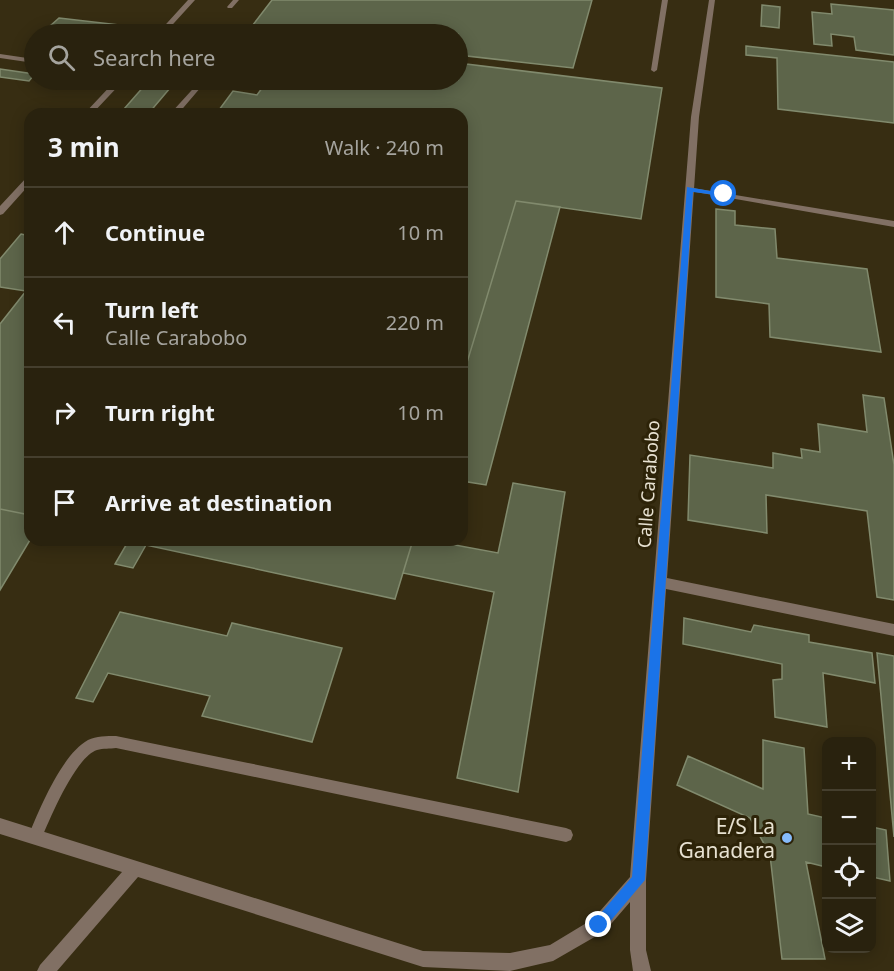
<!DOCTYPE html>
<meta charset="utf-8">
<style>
body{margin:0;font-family:"Noto Sans",sans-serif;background:#312a17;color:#f1f3f6}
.controls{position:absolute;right:18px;bottom:18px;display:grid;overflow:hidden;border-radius:12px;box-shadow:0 3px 15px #0003}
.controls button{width:54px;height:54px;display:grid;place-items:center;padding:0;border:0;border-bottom:2px solid #453f2e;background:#29220e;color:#f1f3f6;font:30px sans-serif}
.stop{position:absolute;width:18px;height:18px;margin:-14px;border:4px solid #1a73e8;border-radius:50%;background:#fff}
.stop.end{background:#1a73e8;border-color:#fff;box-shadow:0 2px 6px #0008}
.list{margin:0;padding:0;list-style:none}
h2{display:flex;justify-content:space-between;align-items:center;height:78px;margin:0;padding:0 24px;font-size:26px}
h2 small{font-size:20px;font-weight:400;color:#a5a49e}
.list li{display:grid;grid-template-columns:39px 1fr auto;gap:18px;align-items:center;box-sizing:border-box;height:90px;padding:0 24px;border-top:2px solid #453f2e}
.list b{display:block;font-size:22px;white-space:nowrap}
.list p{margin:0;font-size:20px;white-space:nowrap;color:#a5a49e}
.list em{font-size:20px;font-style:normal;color:#a5a49e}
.icon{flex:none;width:33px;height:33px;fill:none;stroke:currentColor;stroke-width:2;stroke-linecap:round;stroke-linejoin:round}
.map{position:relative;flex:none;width:894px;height:971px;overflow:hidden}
.search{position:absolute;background:#29220e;box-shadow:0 3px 15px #0003;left:24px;top:24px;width:444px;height:66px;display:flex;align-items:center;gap:15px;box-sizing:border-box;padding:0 21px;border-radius:33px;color:#a5a49e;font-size:22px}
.panel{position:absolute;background:#29220e;box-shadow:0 3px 15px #0003;left:24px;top:108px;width:444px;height:438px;border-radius:18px}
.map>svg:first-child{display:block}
.building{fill:#5d654a;stroke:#818a6d;stroke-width:1.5}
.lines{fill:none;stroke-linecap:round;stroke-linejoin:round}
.lane{fill:#817064;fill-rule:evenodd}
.street{fill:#817064;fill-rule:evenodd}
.route{fill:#1a73e8}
.poi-dot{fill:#86bbfb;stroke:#2d2308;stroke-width:2}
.labels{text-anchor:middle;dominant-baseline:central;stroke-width:6;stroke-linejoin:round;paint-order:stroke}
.street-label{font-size:18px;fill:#e7e1d1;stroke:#2d2308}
.near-poi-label{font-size:21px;fill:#e7e1d1;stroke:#2d2308;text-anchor:end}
</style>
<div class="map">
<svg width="894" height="971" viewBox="0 0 894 971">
<rect width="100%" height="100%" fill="#372d12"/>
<!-- building -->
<path class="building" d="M272,0H592L573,68L458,55V34H291L249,30Z
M831,4L894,10V55L856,50L854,37L831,34L832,46L814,44L812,12L832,14Z
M762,5L780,7L779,28L761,26Z
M59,18L120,25L111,34H61L67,29L49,27Z
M746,46L894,62V123L778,109L777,58L746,55Z
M458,63L662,88L641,219L516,201L462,379V114H216L233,91L257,95L268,80H458Z
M0,69L34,74V75L29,81L0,77Z
M145,85L170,88L149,113L124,109Z
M516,201L560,207L486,485L462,481V379Z
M716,209L735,211V225L775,229L777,258L867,269L881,352L770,337L769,304L716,297Z
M21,234L30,236V515L0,509V324L26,291L0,287V259Z
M863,395L884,398L894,465V600L877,597L867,511L766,495L767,533L688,520L690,455L773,468V453L802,458L801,449L820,452L818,424L867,432Z
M513,483L565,492L518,792L457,778L494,592L403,573L413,540H428L498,553Z
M0,509L30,515V540L0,590Z
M129,540H413L395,599L146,545L133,568L115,564Z
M120,612L227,636L232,623L342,648L312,742L202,716L210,696L108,673L93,702L76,698Z
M684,618L751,632L754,625L809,635V642L872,653L875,683L823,673L827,727L775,717L773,680L782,679V664L683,644Z
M877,653L894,656V837Z
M763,740L804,748L808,814L826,818V867L806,862L825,959H782L770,855L750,818L677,785L688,756L763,789Z
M872,827L886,830L890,881L872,877Z"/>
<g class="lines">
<!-- lane -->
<path class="lane" d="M233,0H239L232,8H228L227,7Z
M662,0H668L657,70L654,72L651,70Z
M201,80H207L178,114H170Z
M687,187L894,221V227L690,191L686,189Z
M116,736L566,828L571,830L573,835L571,840L566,842L116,748C110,749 103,748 97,750C75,757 49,821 40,842L35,844L30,842L28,837C39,810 62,754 88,740C96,736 107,736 116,736Z"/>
<!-- street -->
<path class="street" d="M188,0H195L164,34H157Z
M709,0H715L699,117L667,578L894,624V636L666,589L646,880V950L651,971H633L630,950V902L605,931L553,961L510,971L423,967L138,877L57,971H37L40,965L122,872L0,834V818L423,951L510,953L550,945L593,919L630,877L691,117Z
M0,54L34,59V63L0,58Z
M116,80H124L92,114H84Z
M30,176V184L3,214L0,215V206L27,177Z"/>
</g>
<!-- route -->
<path class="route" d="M687,187L728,194L724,196L693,192L645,880L603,930L599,932L594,930L592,925L594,921L632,877Z"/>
<!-- markers -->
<circle class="poi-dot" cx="787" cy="838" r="6"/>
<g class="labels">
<!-- street labels -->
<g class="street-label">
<text transform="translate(648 484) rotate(-86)">Calle Carabobo</text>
</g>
<!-- near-poi labels -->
<g class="near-poi-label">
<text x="775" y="826">E/S La<tspan x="775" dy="24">Ganadera</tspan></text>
</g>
</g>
</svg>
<div class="controls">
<button>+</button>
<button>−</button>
<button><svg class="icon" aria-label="locate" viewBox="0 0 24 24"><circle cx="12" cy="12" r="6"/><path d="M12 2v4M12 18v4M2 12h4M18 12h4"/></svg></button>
<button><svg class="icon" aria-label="layers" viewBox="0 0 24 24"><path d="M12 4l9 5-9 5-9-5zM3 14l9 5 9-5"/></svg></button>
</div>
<div class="stop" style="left:724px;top:194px"></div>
<div class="stop end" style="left:599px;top:925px"></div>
<div class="search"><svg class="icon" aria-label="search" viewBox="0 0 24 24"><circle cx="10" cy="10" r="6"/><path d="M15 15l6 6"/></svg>Search here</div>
<section class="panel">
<h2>3 min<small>Walk · 240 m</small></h2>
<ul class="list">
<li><svg class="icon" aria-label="ahead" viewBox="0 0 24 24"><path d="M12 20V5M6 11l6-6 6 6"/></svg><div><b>Continue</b></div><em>10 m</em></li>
<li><svg class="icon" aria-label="left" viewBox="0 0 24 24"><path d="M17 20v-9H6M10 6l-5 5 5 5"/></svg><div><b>Turn left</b><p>Calle Carabobo</p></div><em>220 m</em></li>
<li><svg class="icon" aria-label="right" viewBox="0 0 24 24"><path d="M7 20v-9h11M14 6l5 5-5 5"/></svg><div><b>Turn right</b></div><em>10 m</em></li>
<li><svg class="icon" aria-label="arrive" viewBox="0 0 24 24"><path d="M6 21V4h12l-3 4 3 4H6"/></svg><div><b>Arrive at destination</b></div></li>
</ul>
</section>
</div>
